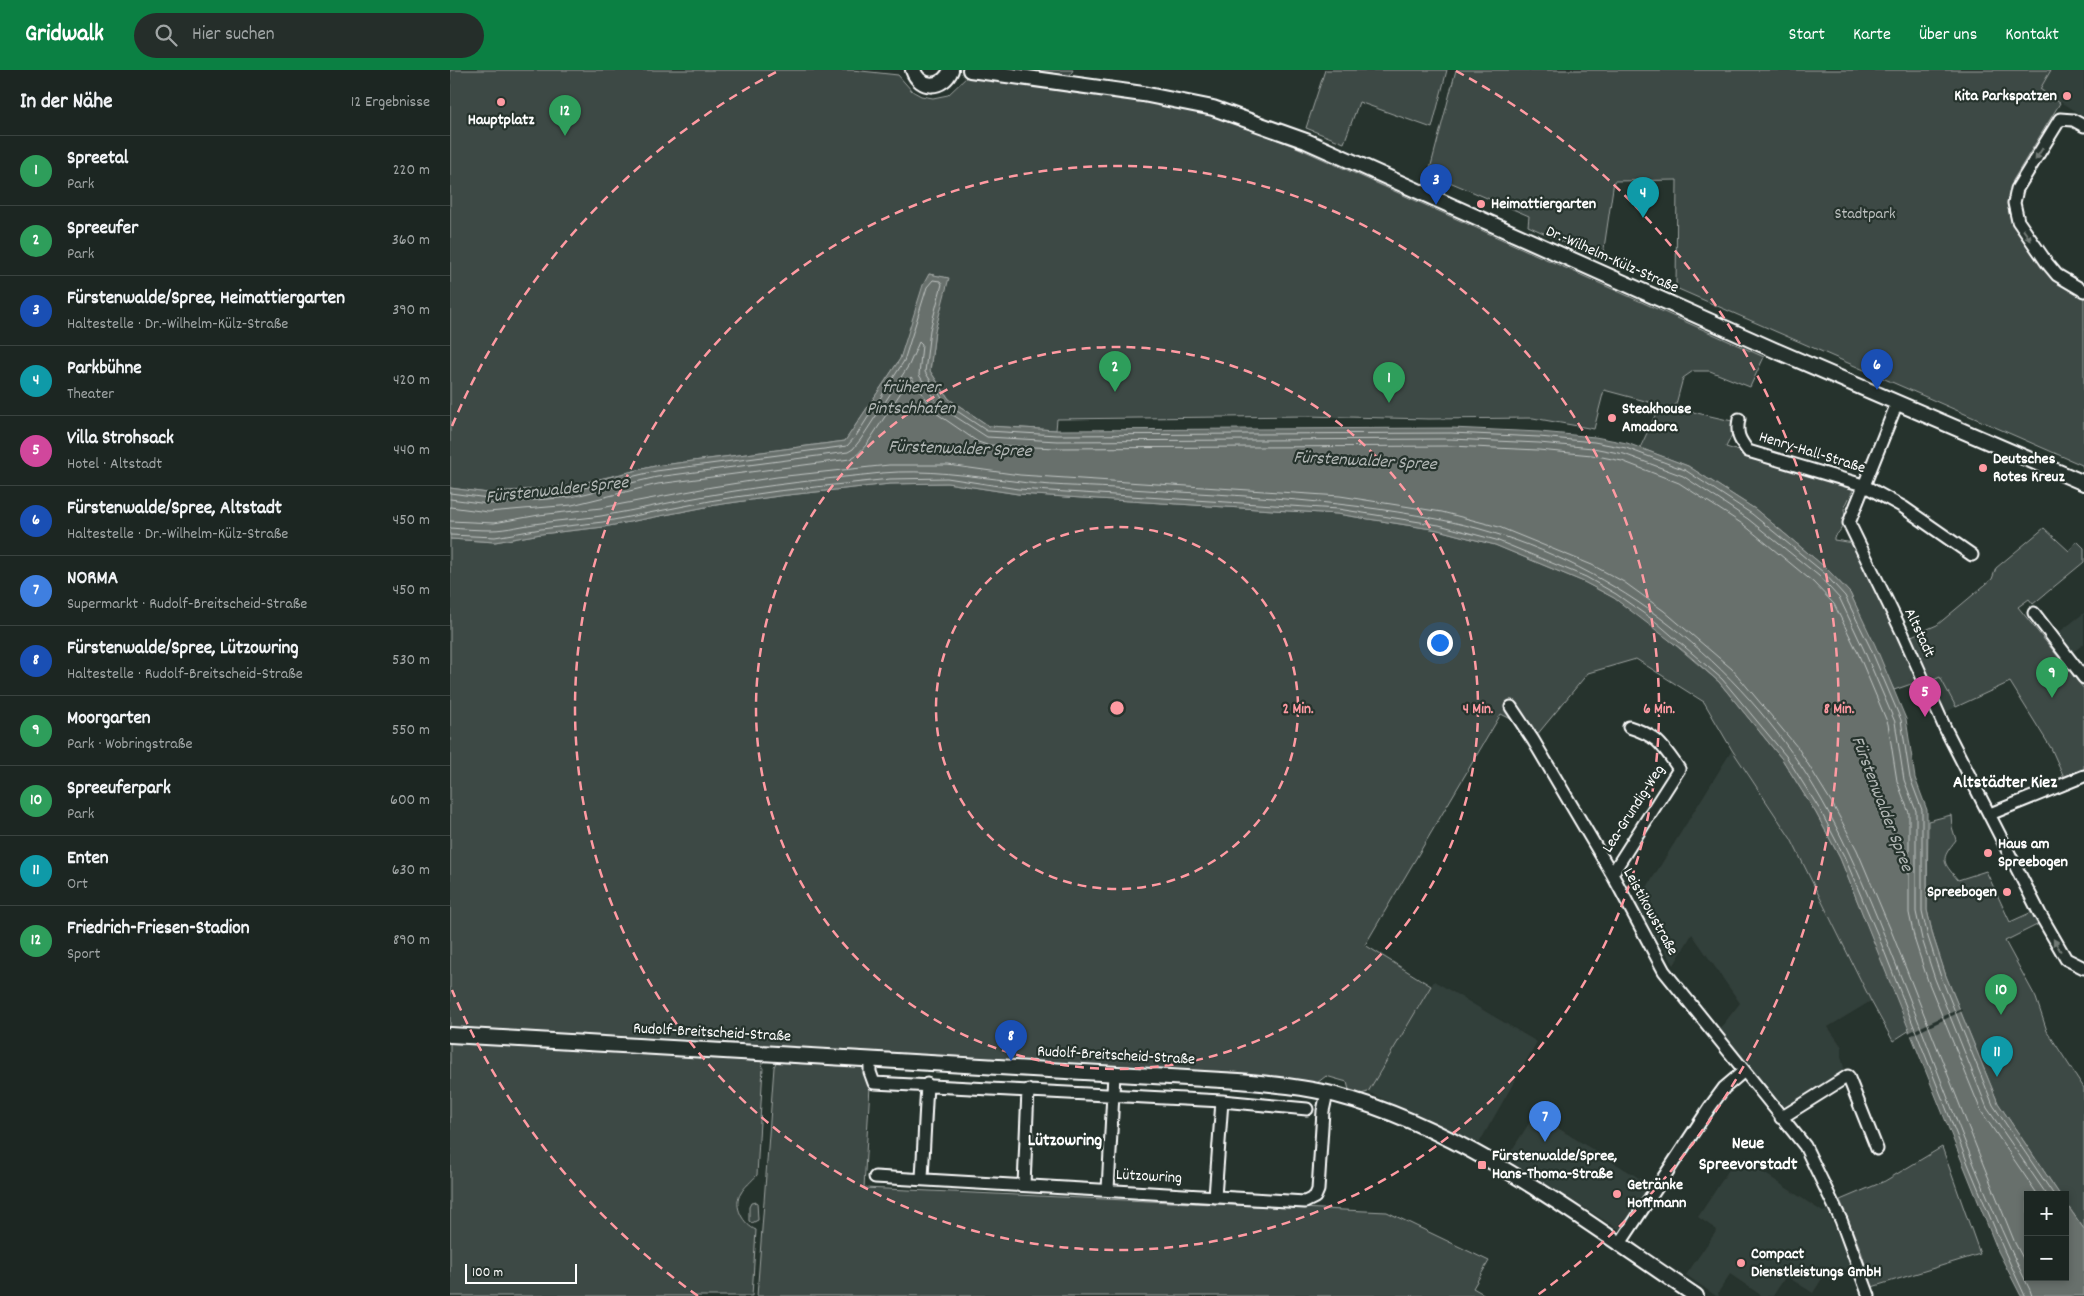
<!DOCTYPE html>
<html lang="de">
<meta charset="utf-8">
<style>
body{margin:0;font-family:Dekko,sans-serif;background:#252e2a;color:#f1f3f6}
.controls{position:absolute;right:15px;bottom:15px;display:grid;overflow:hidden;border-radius:0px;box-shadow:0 2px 8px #0003}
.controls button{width:45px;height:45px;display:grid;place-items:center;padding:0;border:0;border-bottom:1px solid #3a4340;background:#1c2622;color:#f1f3f6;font:25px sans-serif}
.scale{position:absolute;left:15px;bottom:12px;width:112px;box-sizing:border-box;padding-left:5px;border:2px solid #fff;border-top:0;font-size:14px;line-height:18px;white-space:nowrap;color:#fff;-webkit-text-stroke:4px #26332d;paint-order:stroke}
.you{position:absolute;left:989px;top:572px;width:18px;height:18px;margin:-12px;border:4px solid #fff;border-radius:50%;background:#1a73e8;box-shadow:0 0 0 8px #1a73e833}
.badge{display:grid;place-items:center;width:32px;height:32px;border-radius:50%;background:#0b8043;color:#fff;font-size:16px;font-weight:700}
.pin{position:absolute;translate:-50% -41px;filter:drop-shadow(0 1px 2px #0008)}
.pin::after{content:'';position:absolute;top:26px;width:18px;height:15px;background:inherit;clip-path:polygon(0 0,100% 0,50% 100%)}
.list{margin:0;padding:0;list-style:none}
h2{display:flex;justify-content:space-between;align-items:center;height:65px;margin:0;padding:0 20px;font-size:21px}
h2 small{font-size:16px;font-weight:400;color:#a0a5a5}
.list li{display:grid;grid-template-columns:32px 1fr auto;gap:15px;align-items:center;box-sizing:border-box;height:70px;padding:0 20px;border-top:1px solid #3a4340}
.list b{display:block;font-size:19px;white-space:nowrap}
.list p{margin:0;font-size:16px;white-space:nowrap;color:#a0a5a5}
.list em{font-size:16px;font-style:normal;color:#a0a5a5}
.icon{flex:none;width:28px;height:28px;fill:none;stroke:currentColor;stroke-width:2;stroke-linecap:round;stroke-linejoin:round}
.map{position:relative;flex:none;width:1634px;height:1226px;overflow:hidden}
header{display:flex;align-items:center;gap:30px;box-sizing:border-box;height:70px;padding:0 25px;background:#0b8043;color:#fff}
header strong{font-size:24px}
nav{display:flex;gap:28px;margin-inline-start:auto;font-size:18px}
.search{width:350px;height:45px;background:#252e2a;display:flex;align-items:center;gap:12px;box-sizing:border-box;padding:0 18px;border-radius:28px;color:#a0a5a5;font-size:19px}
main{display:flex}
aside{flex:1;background:#1c2622}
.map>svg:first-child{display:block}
.built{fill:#333f3a}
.green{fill:#3e4944;stroke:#9ea4a2}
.water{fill:#67706c;stroke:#a4a9a7}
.pier{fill:#26332d}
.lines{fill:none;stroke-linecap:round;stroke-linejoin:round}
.shore{stroke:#c2c6c4;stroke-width:1}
.minor-casing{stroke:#fff;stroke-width:15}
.major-casing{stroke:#fff;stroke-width:18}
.minor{stroke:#26332d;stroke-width:11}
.major{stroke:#26332d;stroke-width:14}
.oneway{fill:#727a76}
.ring{fill:none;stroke:#ff9aa2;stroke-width:2.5;stroke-dasharray:9 6}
.poi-dot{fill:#ff9aa2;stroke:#26332d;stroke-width:2}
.labels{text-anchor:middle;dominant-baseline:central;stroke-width:4.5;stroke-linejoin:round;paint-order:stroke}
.poi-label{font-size:16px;font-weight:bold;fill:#fff;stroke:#26332d;text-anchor:start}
.park-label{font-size:16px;fill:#bbbfbe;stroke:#26332d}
.street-label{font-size:16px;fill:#fff;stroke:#26332d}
.water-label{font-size:18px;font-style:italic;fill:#b3b8b6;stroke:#26332d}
.neighbourhood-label{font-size:18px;font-weight:bold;fill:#fff;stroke:#26332d}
.centre{fill:#ff9aa2;stroke:#26332d;stroke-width:2.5}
.ring-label{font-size:15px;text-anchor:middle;font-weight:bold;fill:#ff9aa2;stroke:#26332d;stroke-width:4.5;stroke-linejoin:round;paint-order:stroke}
</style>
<header>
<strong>Gridwalk</strong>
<div class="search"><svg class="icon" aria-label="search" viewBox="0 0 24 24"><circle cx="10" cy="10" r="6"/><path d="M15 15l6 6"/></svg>Hier suchen</div>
<nav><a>Start</a><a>Karte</a><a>Über uns</a><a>Kontakt</a></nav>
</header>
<main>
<aside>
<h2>In der Nähe<small>12 Ergebnisse</small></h2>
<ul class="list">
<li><span class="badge" style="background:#2e9e5b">1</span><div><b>Spreetal</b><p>Park</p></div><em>220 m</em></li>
<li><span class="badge" style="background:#2e9e5b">2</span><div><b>Spreeufer</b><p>Park</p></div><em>360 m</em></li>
<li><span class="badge" style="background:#1a4fb4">3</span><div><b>Fürstenwalde/Spree, Heimattiergarten</b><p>Haltestelle · Dr.-Wilhelm-Külz-Straße</p></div><em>390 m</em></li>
<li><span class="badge" style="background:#0f9aa8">4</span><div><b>Parkbühne</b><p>Theater</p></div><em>420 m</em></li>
<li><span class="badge" style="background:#d1479c">5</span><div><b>Villa Strohsack</b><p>Hotel · Altstadt</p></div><em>440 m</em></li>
<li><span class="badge" style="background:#1a4fb4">6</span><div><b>Fürstenwalde/Spree, Altstadt</b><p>Haltestelle · Dr.-Wilhelm-Külz-Straße</p></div><em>450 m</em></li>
<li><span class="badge" style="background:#3f7fe0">7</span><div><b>NORMA</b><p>Supermarkt · Rudolf-Breitscheid-Straße</p></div><em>450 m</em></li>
<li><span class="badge" style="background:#1a4fb4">8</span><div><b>Fürstenwalde/Spree, Lützowring</b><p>Haltestelle · Rudolf-Breitscheid-Straße</p></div><em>530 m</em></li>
<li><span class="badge" style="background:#2e9e5b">9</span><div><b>Moorgarten</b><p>Park · Wobringstraße</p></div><em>550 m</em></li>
<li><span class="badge" style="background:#2e9e5b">10</span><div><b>Spreeuferpark</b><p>Park</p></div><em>600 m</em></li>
<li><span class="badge" style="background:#0f9aa8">11</span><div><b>Enten</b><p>Ort</p></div><em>630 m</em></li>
<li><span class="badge" style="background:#2e9e5b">12</span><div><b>Friedrich-Friesen-Stadion</b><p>Sport</p></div><em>890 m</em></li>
</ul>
</aside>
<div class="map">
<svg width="1634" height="1226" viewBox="0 0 1634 1226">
<rect width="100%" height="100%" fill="#26332d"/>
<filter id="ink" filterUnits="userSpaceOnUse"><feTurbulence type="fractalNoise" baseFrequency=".02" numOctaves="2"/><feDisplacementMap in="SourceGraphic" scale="10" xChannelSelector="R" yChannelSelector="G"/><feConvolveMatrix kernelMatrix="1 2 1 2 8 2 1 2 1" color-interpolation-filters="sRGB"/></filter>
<g filter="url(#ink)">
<!-- built -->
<path class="built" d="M1601,0H1634V47L1590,19Z
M1634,543V574L1623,582L1608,563Z
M1490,606L1506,637L1494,643L1479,612Z
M1282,680L1341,769L1421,931L1378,957L1392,977L1391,986L1394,998L1392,1004L1338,1037L1328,1035L1268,961L1290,933L1242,864L1224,895L1186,835Z
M984,911L1087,972L1028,1075L918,1022Z
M1085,1044L1202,1116L1176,1158L1168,1159L1056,1089Z
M1288,1086L1373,1142L1377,1140L1402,1196L1373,1207L1363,1223L1336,1206L1323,1226H1312L1280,1204L1268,1223L1269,1226H1266L1236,1205L1267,1160L1248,1147Z"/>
<!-- green -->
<path class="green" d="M0,0H402L448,5L462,21L471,26L483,28L498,25L519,5L687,28L762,44L846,77L1314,287L1300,317L1260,301H1243L1233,308L1225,338L1282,351L1284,361L1276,377L1400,415L1403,420L1394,439C1397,449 1392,461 1384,467V470L1404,473L1470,611L1444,620L1400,523L1376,498L1305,439L1238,396L1190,378L1210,335L1154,320L1144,359L1083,348L979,349L856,346L607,349L606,360L539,356L499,329L480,301L485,261L498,208L479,204L450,289L395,371L205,396L120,416L38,423L0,418Z
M572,0H623L619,7Z
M875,0H997L982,58L909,32L894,73L856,58Z
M1006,0H1601L1590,19L1610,33L1562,112L1565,114C1551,138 1567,158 1580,178C1585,186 1589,195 1596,201C1607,212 1620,220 1634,228V401L1632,395L1226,218L1227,110L1164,111L1153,185L1149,188L1078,156L1079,146L988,107L983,109L980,107L979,103Z
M497,413L568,424L887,444L988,460L1045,475L1134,512L1164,528L1203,556L1269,612L1332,689L1366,743L1390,788L1460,960L1443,971L1421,931L1341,769L1282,680L1254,632L1186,589L1138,603L1086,666L1067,639L1063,650L1051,644L915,875L981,916L918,1022L911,1024L899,1020L897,1012L876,1006L867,1013L644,996L0,957V469L45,472L91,464L154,457L266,435L329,426L440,414Z
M1594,458L1619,481L1627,471L1634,478V492L1583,534L1579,529L1568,537L1634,619V699L1614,707L1601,678L1560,612L1506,637L1490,607L1479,612L1459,567L1487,555L1542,509L1546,498Z
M1501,745L1502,757L1506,770C1490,790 1492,791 1508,810L1536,801L1560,852L1582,842L1591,853L1555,871L1586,928L1597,961L1634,1018V1159L1615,1132V1125H1610L1548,1033L1496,906L1483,866L1477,840L1478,751Z
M0,970L310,988L313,997L307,1105C302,1111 294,1117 291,1123C282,1136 294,1155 306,1160L302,1226H0Z
M327,990L413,995L420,1016L414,1118L937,1142L1039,1191L1023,1218L1037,1226H307L324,997Z
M1492,1077L1530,1184L1422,1217L1411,1181L1390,1130L1435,1111Z
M307,1132L308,1150L302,1153L299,1151V1137L301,1133Z"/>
<!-- water -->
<path class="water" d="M479,204L499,208L485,261L480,301L499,329L539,356L606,360L1001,358L1090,362L1145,367L1177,373L1238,396L1305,439L1376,498L1400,523L1425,575L1456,649L1465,708L1477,740V840L1483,866L1496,906L1548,1033L1610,1125H1578V1207H1615V1132L1634,1159V1226H1571L1548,1181L1390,788L1366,743L1332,689L1269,612L1235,582L1164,528L1134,512L1045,475L988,460L887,444L568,424L497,413L440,414L329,426L266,435L154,457L91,464L45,472L0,469V418L38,423L120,416L205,396L395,371L450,289L473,215Z"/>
<!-- pier -->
<path class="pier" d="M1511,938L1512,941L1460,966V962Z"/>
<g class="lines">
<!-- shore -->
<path class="shore" d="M0,423L38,428L121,421L206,401L397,376L406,366L454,291L477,217L483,210L490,211L492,214L480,260L475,302L495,333L537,361L607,365L1001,363L1089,367L1144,372L1176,378L1235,400L1302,444L1373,502L1395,526L1420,577L1451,650L1460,708L1472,740V841L1478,867L1491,907L1543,1035L1604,1125
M0,429L38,434L121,427L207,407L398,382L403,379L411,369L459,295L469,272L472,275L469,305L489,336L537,367L607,371L1001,369L1089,373L1143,378L1174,384L1233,406L1298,449L1369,506L1390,529L1414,580L1445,652L1454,710L1466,741V842L1472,869L1485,909L1537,1038L1597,1125
M0,437L38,442L122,435L208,414L400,389L408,384L417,374L461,307L486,343L528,372L537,375L607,378L1001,376L1088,380L1142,385L1172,391L1229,413L1294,455L1363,512L1384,534L1408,583L1438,654L1447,711L1459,743V843L1465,871L1478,911L1531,1041L1588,1125
M0,451L44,453L89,445L151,438L262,417L327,407L439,395H498L570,405L890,426L992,442L1049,457L1142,495L1174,512L1214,541L1282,599L1348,678L1382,733L1407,780L1442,863L1533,1094L1565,1173L1578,1198
M0,458C13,459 27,460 41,460C57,460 74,455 91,453C111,450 131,449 151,446C188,440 224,431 261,425C317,415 375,409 432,403C476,399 519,406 563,411C596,416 630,416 664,418C772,425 881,428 987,449C1131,476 1258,564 1342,683C1387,747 1416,819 1445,892C1489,1001 1527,1114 1580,1220L1582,1226
M0,465L45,467L91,459L153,452L265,430L328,421L440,409L497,408L568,419L888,439L989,455L1046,470L1136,507L1166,524L1206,552L1272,609L1336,686L1370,740L1394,786L1429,868L1520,1099L1553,1178L1575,1226"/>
<!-- minor casing -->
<g class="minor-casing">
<path id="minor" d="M1634,56L1623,50L1610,49L1567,119L1564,133L1568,151L1597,193L1607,205L1634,221
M1447,333L1399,453L1452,562L1495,658L1590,844L1616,889L1634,898
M1289,349C1286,364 1289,369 1298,381L1413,415L1453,437L1522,485
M1584,543L1634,608
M1061,637L1083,670L1162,804L1214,901L1355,1076L1391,1150L1419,1226
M1540,744L1634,706
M1162,804L1229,699C1212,675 1208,666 1179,657
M420,990V1002L424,1013L772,1031L857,1039
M1331,1048L1398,1006L1427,1079
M425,1107L855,1132L865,1127L868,1120L873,1041L877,1023
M472,1108L477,1014
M574,1115L578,1020
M658,1120L664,1004
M765,1127L772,1031
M1169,1175L1260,1037L1274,1018L1294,1001"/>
</g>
<!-- major casing -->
<g class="major-casing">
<path id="major" d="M463,0C470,20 493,19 501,0
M520,0L693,24L763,38L856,71L1322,279L1634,413
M0,965L789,1011C822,1014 855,1017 886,1025C1014,1058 1137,1153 1246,1226"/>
</g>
<!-- minor -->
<use href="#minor" class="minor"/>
<!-- major -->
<use href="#major" class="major"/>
</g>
<!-- one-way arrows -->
<defs><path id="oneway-solid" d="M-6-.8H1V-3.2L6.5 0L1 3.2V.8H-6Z" transform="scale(1.25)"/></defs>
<g class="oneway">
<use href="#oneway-solid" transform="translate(1589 84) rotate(122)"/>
<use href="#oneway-solid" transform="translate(1577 165) rotate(55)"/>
<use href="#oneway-solid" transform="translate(1607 875) rotate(-121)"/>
</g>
</g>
<!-- distance rings -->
<g class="ring">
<circle cx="667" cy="638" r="181"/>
<circle cx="667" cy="638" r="361"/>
<circle cx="667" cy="638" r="542"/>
<path d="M248 1226A722 722 0 0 1 2 920M2 356A722 722 0 0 1 328 1M1006 1A722 722 0 0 1 1086 1226"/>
</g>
<!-- markers -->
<g class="poi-dot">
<circle cx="1617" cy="26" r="5"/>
<circle cx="51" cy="32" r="5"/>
<circle cx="1031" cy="134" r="5"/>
<circle cx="1162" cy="348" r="5"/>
<circle cx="1533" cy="398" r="5"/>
<circle cx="1538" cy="783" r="5"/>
<circle cx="1557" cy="822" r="5"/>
<rect x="1027" y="1090" width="10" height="10" rx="2.5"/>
<circle cx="1167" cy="1124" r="5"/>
<circle cx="1291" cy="1193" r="5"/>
</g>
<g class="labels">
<!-- poi labels -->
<g class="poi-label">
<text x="1607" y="26" text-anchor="end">Kita Parkspatzen</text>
<text x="51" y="50" text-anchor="middle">Hauptplatz</text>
<text x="1041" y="134">Heimattiergarten</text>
<text x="1172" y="339">Steakhouse<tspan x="1172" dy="18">Amadora</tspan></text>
<text x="1543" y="389">Deutsches<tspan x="1543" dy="18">Rotes Kreuz</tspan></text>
<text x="1548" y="774">Haus am<tspan x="1548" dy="18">Spreebogen</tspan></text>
<text x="1547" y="822" text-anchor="end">Spreebogen</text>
<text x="1042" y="1086">Fürstenwalde/Spree,<tspan x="1042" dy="18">Hans-Thoma-Straße</tspan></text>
<text x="1177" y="1115">Getränke<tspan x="1177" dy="18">Hoffmann</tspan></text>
<text x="1301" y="1184">Compact<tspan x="1301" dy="18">Dienstleistungs GmbH</tspan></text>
</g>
<!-- park labels -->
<g class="park-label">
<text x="1415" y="144">Stadtpark</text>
</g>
<!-- street labels -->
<g class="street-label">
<text transform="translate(1162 190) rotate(24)">Dr.-Wilhelm-Külz-Straße</text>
<text transform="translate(1362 383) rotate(17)">Henry-Hall-Straße</text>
<text transform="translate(1469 563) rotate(65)">Altstadt</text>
<text transform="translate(1184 739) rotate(-57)">Lea-Grundig-Weg</text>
<text transform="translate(1200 842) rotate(61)">Leistikowstraße</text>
<text transform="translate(262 963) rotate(3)">Rudolf-Breitscheid-Straße</text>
<text transform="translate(666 986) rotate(3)">Rudolf-Breitscheid-Straße</text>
<text transform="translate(699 1107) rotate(3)">Lützowring</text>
</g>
<!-- water labels -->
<g class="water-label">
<text x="461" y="318">früherer<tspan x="461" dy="21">Pintschhafen</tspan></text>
<text transform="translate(510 380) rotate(2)">Fürstenwalder Spree</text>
<text transform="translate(915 392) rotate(3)">Fürstenwalder Spree</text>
<text transform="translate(107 421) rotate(-6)">Fürstenwalder Spree</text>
<text transform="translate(1431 734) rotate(69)">Fürstenwalder Spree</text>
</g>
<!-- neighbourhood labels -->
<g class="neighbourhood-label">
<text x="1555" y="713">Altstädter Kiez</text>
<text x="615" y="1071">Lützowring</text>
<text x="1298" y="1074">Neue<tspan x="1298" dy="21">Spreevorstadt</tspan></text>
</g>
</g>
<circle cx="667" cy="638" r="8" class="centre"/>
<g class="ring-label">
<text x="848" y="643">2 Min.</text>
<text x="1028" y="643">4 Min.</text>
<text x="1209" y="643">6 Min.</text>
<text x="1389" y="643">8 Min.</text>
</g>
</svg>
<div class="controls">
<button>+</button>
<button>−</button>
</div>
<div class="scale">100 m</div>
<div class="you"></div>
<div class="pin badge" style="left:939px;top:333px;background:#2e9e5b">1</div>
<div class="pin badge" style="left:665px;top:322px;background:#2e9e5b">2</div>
<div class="pin badge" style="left:986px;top:135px;background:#1a4fb4">3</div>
<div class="pin badge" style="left:1193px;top:148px;background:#0f9aa8">4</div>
<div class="pin badge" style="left:1475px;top:647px;background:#d1479c">5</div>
<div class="pin badge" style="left:1427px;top:320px;background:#1a4fb4">6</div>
<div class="pin badge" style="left:1095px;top:1072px;background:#3f7fe0">7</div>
<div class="pin badge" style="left:561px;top:991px;background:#1a4fb4">8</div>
<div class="pin badge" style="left:1602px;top:628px;background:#2e9e5b">9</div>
<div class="pin badge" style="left:1551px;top:945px;background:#2e9e5b">10</div>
<div class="pin badge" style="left:1547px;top:1007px;background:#0f9aa8">11</div>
<div class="pin badge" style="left:115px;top:66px;background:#2e9e5b">12</div>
</div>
</main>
